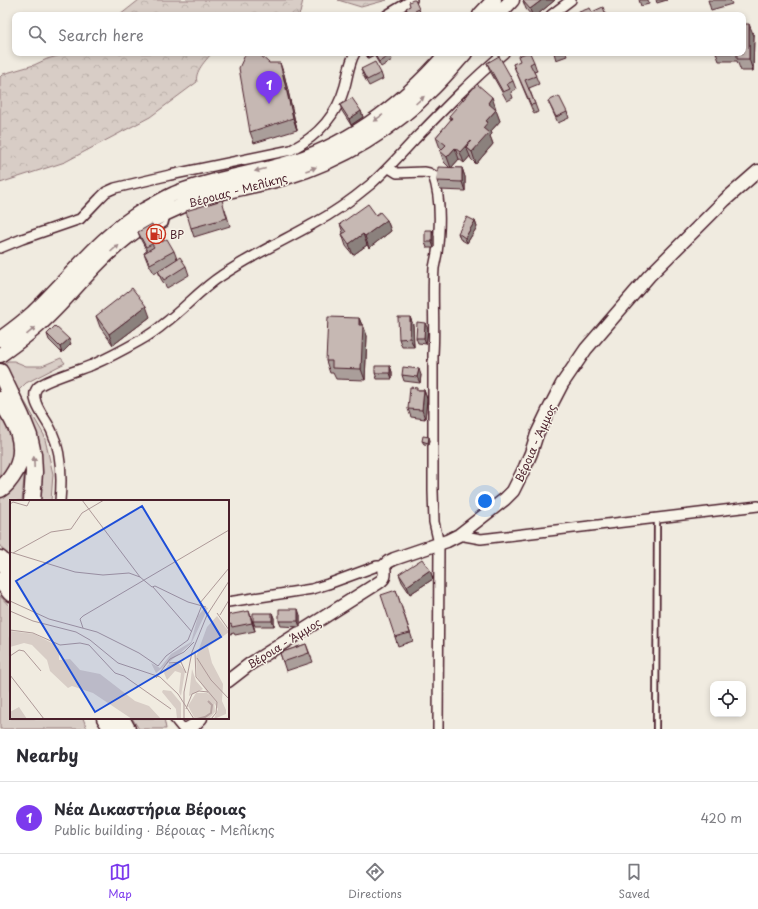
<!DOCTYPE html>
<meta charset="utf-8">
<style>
body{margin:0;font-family:"Playpen Sans",sans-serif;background:#f2f2f3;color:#2b2b33}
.controls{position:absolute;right:12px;bottom:12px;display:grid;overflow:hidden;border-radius:8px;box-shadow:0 2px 6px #0003}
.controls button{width:36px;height:36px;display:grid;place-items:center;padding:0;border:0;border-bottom:1px solid #e1e1e2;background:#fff;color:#2b2b33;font:20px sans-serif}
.you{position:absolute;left:485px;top:501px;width:14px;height:14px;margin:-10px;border:3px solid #fff;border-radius:50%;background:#1a73e8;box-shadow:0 0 0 6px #1a73e833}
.badge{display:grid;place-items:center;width:26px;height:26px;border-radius:50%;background:#7c3aed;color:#fff;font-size:13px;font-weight:700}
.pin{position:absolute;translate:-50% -33px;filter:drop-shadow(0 1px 2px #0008)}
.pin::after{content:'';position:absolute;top:21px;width:14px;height:12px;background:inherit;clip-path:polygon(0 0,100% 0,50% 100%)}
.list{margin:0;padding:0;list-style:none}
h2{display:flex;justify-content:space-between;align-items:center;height:52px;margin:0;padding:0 16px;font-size:17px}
h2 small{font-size:13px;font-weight:400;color:#7c7c81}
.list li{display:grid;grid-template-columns:26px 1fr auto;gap:12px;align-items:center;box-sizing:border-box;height:72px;padding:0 16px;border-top:1px solid #e1e1e2}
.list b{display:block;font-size:15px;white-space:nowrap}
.list p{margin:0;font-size:13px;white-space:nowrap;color:#7c7c81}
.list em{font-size:13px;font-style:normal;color:#7c7c81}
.icon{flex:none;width:22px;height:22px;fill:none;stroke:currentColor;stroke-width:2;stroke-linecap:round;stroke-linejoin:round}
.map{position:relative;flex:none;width:758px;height:729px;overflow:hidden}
.search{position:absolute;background:#fff;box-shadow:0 2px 6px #0003;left:12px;right:12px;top:12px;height:44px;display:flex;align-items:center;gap:10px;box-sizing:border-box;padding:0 14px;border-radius:8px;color:#7c7c81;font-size:15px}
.sheet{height:124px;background:#fff}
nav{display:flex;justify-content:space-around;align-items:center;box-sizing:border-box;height:56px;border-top:1px solid #e1e1e2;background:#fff;font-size:11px;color:#7c7c81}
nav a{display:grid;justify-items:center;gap:2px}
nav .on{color:#7c3aed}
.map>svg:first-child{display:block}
.green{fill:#d8cdc6;stroke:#917678}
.forest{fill:url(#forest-crowns);stroke:#917678}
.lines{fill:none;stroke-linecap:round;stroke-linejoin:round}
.lane-casing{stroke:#4a1f2b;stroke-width:8}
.street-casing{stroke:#4a1f2b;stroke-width:12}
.secondary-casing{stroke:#4a1f2b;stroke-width:15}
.primary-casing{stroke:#4a1f2b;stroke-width:17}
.highway-casing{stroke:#4a1f2b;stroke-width:19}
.lane{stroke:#f7f3e8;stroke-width:4.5}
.street{stroke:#f7f3e8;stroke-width:9}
.secondary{stroke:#f7f3e8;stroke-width:12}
.primary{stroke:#f7f3e8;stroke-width:14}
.highway{stroke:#f7f3e8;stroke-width:16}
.wall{fill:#aa9e9a;stroke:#4a1f2b}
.shaded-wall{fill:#8b817d;stroke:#4a1f2b}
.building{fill:#c6b8b3;stroke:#4a1f2b}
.oneway{fill:#a0898a}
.labels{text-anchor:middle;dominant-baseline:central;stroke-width:3;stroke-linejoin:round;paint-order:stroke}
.street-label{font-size:11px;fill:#4a1f2b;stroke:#f7f3e8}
.poi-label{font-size:11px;fill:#4a1f2b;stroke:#f7f3e8;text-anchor:start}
.inset-river{fill:none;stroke:#b7a4a2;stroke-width:2}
.inset-road{fill:none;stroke:#ae9998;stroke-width:1}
.view{fill:#1d4ed8;fill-opacity:0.15;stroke:#1d4ed8;stroke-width:2}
.inset-edge{fill:none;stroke:#4a1f2b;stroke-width:2}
</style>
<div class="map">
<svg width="758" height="729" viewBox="0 0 758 729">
<defs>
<pattern id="forest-crowns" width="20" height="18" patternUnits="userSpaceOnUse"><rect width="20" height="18" fill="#d8cdc6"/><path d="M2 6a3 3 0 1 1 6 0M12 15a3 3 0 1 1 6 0" fill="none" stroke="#bbb0aa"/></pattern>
</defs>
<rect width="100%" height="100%" fill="#f0ebe0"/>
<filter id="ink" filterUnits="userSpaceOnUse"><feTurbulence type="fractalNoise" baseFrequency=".025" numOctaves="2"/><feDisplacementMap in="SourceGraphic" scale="8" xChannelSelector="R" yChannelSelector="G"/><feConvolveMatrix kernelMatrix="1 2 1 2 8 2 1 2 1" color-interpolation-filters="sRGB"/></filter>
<g filter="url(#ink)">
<!-- green -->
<path class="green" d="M61,358L65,363L26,383L19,390L22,397L44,435L53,474L51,501H36L2,365L8,361H14L26,366H42Z
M0,408L6,415L15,453L8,471L0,480Z
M25,465L22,501H11V560L0,546V494Z
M0,596L11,608V718H83L87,729H0Z
M132,718H164L166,729H139Z"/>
<!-- forest -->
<path class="forest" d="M139,0H303L300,13L298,15H120Z
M338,0H387L361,7Z
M68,53H212C206,60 194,72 197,82L150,117L65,162L0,183V77L3,74L34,65L47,59Z"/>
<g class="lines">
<!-- lane casing -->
<g class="lane-casing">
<path id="lane" d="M151,233L165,224L167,216
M656,729L657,519"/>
</g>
<!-- street casing -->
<g class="street-casing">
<path id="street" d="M387,15L412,0
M551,15L571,0
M389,168L397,173L424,172L429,173L433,175C441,197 440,229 437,253C436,258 435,263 434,268C432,297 435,325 433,354V491L434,522L439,544L438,729
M0,248L22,239L80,219L100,198L106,192L115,188L170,175L291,150C318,136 337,115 345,86C348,75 349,63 355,53
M60,501C62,479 62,453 52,432C48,421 28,400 37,388C42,381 82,369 92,365C108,358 123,350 139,341C148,336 157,330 165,323C185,308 201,289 221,276C250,256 283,241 313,224C334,213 353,199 371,184C387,170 401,154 415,139C444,109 472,80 504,53
M459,535L481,539L758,506
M228,602L312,589L328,584L377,566H384
M174,718L183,729"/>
</g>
<!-- secondary casing -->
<g class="secondary-casing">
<path id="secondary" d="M228,681L250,664L378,583C386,578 385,575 384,566L388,562L394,559L447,541L459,535L505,499L513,491L525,467L531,453L537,434L548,411L562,384L586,349L649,276L725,200L758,171
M187,729L194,725L201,718"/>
</g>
<!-- primary casing -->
<g class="primary-casing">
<path id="primary" d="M480,15L494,0
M498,15L512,0
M0,339C11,331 23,322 33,313C70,278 100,236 144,210C154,205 163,199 174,194C208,180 246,175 282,165C349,146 402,105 447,53
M0,355C14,345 28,335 41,323C57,309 72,291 87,275C105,255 126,236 149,222C170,210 192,201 215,194C239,188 263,184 286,177C342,160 393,129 434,87C445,76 455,64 465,53"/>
</g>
<!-- highway casing -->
<g class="highway-casing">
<path id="highway" d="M0,372L21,416L29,436L33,454L34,472L32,501
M0,400C15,421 29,444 16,470C12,477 7,485 0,489
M0,559L11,572
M0,580L11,593
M105,718L112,729
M121,718L127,729"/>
</g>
<!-- lane -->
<use href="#lane" class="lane"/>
<!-- street -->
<use href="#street" class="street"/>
<!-- secondary -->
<use href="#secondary" class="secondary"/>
<!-- primary -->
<use href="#primary" class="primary"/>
<!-- highway -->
<use href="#highway" class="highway"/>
</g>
<!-- wall -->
<path class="wall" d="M524,0H555L537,15H531L526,9L523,1Z
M639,0H648L649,4L641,6Z
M656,0H667L657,3Z
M708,0H730L732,4L711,10Z
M406,8L419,9L421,15H409Z
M754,36L753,71H741L737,61H719L716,53H743Z
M365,53H389L392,60L381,67L374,55L368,58Z
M554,53H566L567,56L556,60Z
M534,62L537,71L534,72L539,84L529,88L538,112L534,114L513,64Z
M269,63L284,74L297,130L254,143L250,132Z
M487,63L513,81L516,89L511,92L513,98L507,101L490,71Z
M361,69L381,73L383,79L369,86L363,75Z
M548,101L567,112L569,118L558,123Z
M340,105L361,111L363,117L351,125L342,111Z
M495,109L500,121L491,131L492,134L490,136L493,144L476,164L471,159L470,156L464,163L459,159L451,168H462L465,177V191L440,190L437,181L450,168L444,162L440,151L442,149L440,148L436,137L451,120L449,116L496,109Z
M225,209L230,226L194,237L191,228Z
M376,215L387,220L391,231L369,248L367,245L353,255L346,246L342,234L343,233L340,224Z
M475,221L477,227L467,243L460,239L458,233Z
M138,232L162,242L174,251L177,259L186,266L189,275L167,288L161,279L158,271L173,262L154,273L147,261L144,253L147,251L141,240Z
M434,236V248H427L425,242Z
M96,316L150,317L113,345L100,327Z
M410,317L413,325L414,347H402L399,339Z
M359,318L362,325H363L367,336L365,380L336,379L333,373H330L326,361Z
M428,329L426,344L418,343L416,338Z
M47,334L71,344L62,353L49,340Z
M390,366L392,372V379H377L375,373Z
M402,375H421L420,383L404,381Z
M418,390H424L427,399L425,419L411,417L408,409Z
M430,440L429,445L424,444L422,441Z
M430,570L433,579L410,594L402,582L399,574Z
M396,590L413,641L398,646L395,637Z
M272,613L274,618V626H255L253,621Z
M228,615L252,620L255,631L235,635L234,633L230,634L228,629Z
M300,615V627L281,626L279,621Z
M306,644L313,662L286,671L280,653Z"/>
<!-- shaded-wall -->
<path class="shaded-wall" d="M542,0H555L537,15H532L530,9Z
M749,24L754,36L753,71L749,59Z
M367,53H373L374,55L368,58Z
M280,63L284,74L297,130L293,118Z
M492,97L496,109L492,114L488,103Z
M496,110L500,121L491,131L492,134L490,136L493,144L476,164L472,152L466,147L470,156L464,163L460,152L470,141L474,151L486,121Z
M361,111L363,117L351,125L349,119Z
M455,148L459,159L451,168L447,157Z
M462,168L465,177V191L462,182Z
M387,220L391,231L369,248L365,236Z
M475,221L477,227L467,243L465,238Z
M432,230L434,236V248L432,242Z
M363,234L367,245L353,255L349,244Z
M146,306L150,317L113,345L109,334Z
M410,317L413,325L414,347L410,338Z
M359,318L363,328V325L367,336L365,380L361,369L359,325Z
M425,323L428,329L426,344L424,338Z
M69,339L71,344L62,353L60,347Z
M390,366L392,372V379L390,373Z
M419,369L421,375L420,383L417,377Z
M424,390L427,399L425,419L422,410Z
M429,437L430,440L429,445L428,443Z
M430,570L433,579L410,594L407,586Z
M298,609L300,615V627L298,621Z
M249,611L252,620L255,631L252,623Z
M272,613L274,618V626L272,621Z"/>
<!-- building -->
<path class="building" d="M413,0H415L419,9L409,14L406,8L410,6L409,2Z
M524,0H542L530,9L523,1Z
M603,7L606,15H571L590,8L592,12Z
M743,24H749V59H737V53H743Z
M253,53H258L269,63H280L293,118L250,132L239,68L245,55Z
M374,53H389L390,55L379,62Z
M526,53H530L534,62L530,64L536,76L525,80L535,104L531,105L513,64L520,61L518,56Z
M499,56L513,81L507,84L510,89L503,92L487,63Z
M375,62L381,73L367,80L361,69Z
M477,84L492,97L488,103L496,110L486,121L488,122L483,128L489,133L472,152L466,147L471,142L470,141L460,152L455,148L447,157L440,151L446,145L436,137L452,118L449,116Z
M559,96L567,112L556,117L548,101Z
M352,98L361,111L349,119L340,105Z
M438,167L462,168V182L437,181Z
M222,200L227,218L191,228L186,211Z
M368,204L376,215L380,212L387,220L365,236L363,234L349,244L342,234L346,232L340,224Z
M467,217L475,221L465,238L458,233Z
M152,224L162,242L167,239L174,251L150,264L144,253L154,247L152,244L146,247L138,232Z
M425,230H432V242H425Z
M180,257L186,266L164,280L158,271Z
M132,288L146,306L109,334L96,316Z
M328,317L359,318V325H363L361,369L332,368V361H326Z
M398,317H410V338L399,339Z
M417,322L425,323L424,338H416Z
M55,326L69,339L60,347L47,334Z
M375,366H390V373H375Z
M403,367L419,369L417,377L402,375Z
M410,387L417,388V390H424L422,410L408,409Z
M423,436L429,437L428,443L422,441Z
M422,559L430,570L407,586L399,574Z
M396,590L410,633L395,637L381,595Z
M279,609H298V621H279Z
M249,611L252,623L232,627L231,624L228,625V615Z
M253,613H272V621H253Z
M306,644L309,653L283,662L280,653Z"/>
<!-- one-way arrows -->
<defs><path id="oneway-solid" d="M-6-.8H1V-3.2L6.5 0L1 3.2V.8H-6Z"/></defs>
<g class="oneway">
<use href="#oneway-solid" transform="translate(420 100) rotate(-42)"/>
<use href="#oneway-solid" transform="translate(378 118) rotate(146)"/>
<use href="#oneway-solid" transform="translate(311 169) rotate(-20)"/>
<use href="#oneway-solid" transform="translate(260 170) rotate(166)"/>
<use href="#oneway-solid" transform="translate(115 248) rotate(-42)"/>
<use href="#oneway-solid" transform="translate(31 331) rotate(-40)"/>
<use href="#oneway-solid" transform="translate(34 462) rotate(-92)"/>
</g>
</g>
<!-- icons -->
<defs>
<g id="fuel-ring" transform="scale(1)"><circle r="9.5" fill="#f7f3e8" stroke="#c8321e" stroke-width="1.5"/><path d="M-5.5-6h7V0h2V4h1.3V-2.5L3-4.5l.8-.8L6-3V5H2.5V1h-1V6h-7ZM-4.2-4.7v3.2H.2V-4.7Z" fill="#c8321e"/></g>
</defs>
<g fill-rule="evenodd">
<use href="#fuel-ring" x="156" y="234"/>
</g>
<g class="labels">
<!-- street labels -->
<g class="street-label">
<text transform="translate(238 190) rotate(-15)">Βέροιας - Μελίκης</text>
<text transform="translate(535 443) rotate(-66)">Βέροια - Άμμος</text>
<text transform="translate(284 643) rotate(-32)">Βέροια - Άμμος</text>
</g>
<!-- poi labels -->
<g class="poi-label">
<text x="170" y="234">BP</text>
</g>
</g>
<!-- overview -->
<g transform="translate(10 500)">
<rect width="219" height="219" fill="#f0ebe0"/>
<path d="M195,107L198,108L181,144L146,173L141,163L150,168L161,154L181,142L188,116ZM207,116L219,132L198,147L202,163L213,184L212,201L216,210V214L204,219L208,209L187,177L186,157L197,127ZM168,162L175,171L171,196L169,192L171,173L165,171L157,180L154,173L158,165ZM182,169L186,181L193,189L179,196ZM153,190L161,191L171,203V219H167L166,209L152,192ZM186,193H197L204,201L205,212L199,219H185L178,206ZM9,207L17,219H0V212Z" fill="#d8cdc6"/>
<path d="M0,131L24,134L42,143L49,149V160L60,159L70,170L90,174L125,201L139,206L151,219H122L83,193L62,186L58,188L40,171L37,160L22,145L14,143L0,147Z" fill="#d8cdc6"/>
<path class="inset-river" d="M187,219L195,217L201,213L202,205L198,201"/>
<path class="inset-road" d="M72,0L130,77M0,4L3,2L17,6L20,0M0,52L65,72L93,75L119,73L130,77L142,87L145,86L178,102L196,107M3,53L41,32L61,29L72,13L94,0M143,87L182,132M0,101L39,119L87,132L129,153L148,166L156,156L178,140L192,105M190,103L219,68M0,111L23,121L66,132L80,140L108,163L150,177L168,194L184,219M207,113L219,130M210,115L219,100M73,128L70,119L73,116L219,30M0,130L23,133L50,145L70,143L79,145L105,173L114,176L161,209M185,153L186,177L207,202L206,213L201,219M0,156L9,150L14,151L31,171M187,158L201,180L219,199M159,163L171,162L176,173M0,175L34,219M146,178L160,159L174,152L184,142M176,209L182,194L189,191L198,192M174,219V192L182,152L197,115L219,81"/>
<path class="view" d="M132,6L211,137L85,212L6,81Z"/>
<rect width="219" height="219" class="inset-edge"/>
</g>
</svg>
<div class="controls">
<button><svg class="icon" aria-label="locate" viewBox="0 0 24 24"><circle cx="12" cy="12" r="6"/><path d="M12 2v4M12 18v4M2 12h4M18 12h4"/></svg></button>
</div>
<div class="you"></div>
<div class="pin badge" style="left:269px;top:104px">1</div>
<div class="search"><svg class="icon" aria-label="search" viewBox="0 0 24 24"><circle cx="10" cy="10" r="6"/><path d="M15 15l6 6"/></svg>Search here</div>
</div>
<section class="sheet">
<h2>Nearby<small></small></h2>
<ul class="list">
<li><span class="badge">1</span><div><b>Νέα Δικαστήρια Βέροιας</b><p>Public building · Βέροιας - Μελίκης</p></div><em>420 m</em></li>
</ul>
</section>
<nav>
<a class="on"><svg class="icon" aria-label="map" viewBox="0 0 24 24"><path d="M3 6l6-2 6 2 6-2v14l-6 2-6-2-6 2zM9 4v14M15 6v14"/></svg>Map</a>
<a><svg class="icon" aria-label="directions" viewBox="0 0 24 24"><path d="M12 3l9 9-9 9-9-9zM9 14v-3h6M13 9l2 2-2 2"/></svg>Directions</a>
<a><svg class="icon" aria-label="saved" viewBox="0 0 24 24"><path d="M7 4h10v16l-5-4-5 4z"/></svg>Saved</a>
</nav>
